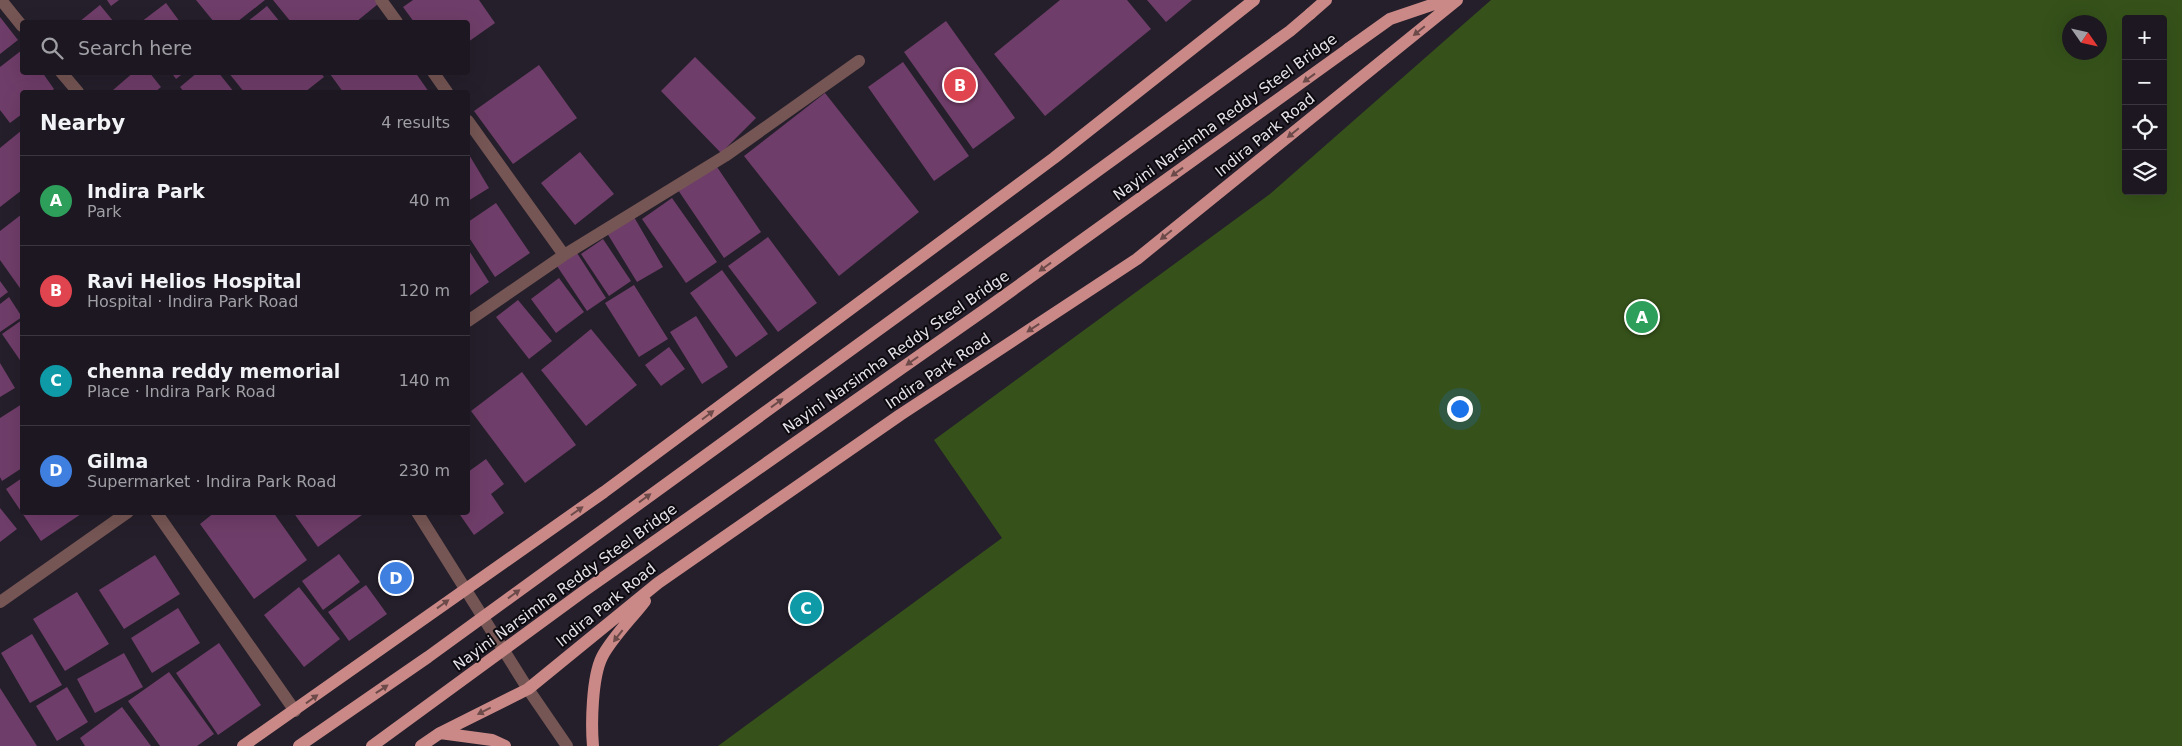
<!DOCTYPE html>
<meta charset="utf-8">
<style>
body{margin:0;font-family:"DejaVu Sans",sans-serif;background:#252029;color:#f1f3f6}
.controls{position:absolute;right:15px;top:15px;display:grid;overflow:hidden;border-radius:5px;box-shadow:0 5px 20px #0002}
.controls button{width:45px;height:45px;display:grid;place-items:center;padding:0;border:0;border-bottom:1px solid #3a363e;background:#1c1720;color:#f1f3f6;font:25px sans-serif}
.compass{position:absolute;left:2062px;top:15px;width:45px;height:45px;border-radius:50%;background:#1c1720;box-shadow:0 5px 20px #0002;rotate:124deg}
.you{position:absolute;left:1459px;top:408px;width:18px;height:18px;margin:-12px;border:4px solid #fff;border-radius:50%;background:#1a73e8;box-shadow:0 0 0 8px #1a73e833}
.badge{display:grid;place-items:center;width:32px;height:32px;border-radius:50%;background:#d39cfc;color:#fff;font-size:16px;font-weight:700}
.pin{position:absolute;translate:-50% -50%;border:2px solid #fff;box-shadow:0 1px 5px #0006}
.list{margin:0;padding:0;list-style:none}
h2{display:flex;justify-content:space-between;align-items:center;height:65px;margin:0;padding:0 20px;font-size:21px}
h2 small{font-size:16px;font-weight:400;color:#a09fa5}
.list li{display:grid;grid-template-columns:32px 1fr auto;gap:15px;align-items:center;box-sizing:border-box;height:90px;padding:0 20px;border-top:1px solid #3a363e}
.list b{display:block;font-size:19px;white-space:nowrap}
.list p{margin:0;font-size:16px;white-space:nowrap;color:#a09fa5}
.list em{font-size:16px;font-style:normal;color:#a09fa5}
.icon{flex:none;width:28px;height:28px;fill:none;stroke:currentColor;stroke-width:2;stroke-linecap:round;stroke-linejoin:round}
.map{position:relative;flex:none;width:2182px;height:746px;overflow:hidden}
.search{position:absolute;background:#1c1720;box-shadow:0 5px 20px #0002;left:20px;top:20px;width:450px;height:55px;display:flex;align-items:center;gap:12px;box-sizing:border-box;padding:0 18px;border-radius:5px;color:#a09fa5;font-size:19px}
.panel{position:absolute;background:#1c1720;box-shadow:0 5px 20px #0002;left:20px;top:90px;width:450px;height:425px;border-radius:5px}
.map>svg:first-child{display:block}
.green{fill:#36521a;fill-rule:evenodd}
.building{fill:#6f3d69}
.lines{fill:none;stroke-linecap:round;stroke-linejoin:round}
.minor{stroke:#755654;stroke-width:12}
.major{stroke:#ca8986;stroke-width:12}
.major-bridge{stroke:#ca8986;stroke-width:12}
.oneway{fill:#6c4a4a}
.labels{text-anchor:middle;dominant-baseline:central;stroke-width:4;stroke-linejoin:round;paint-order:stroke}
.street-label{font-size:15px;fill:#e6e2ea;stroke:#0d0a0f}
</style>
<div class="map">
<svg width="2182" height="746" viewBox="0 0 2182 746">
<rect width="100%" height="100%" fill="#251f2b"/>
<!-- green -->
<path class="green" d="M1491,0H2182V746H718L1002,538L934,440L1270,194ZM2126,19H2163V191H2126ZM2070,22H2100V52H2070Z"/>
<!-- building -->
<path class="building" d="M107,0H119L111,6Z
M196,0H265L237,22H214Z
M273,0H375L378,4L356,22H291Z
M413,0H479L495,23L468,42V22H414L403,7Z
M1060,0H1127L1151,29L1045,116L994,54Z
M1147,0H1192L1166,22Z
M166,3L180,22H141Z
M100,5L114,22H79Z
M267,6L280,22H247Z
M0,17L18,40L0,54Z
M946,21L1015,118L973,149L904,52Z
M22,50V72H42L54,89L50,92H22V114L10,123L0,110V67Z
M695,57L756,118L721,153L661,91Z
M903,62L969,156L934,181L868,87Z
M539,65L577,118L513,164L474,111Z
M134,72H149L161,87L155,92H115L113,90Z
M171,72H185L176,79Z
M198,72H218L234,92H184L180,87Z
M228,72H320L324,77L305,92H244Z
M332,72H415L429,92H343L330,74Z
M825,93L919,212L839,276L744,156Z
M22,130V190L0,207V148Z
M580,152L614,194L575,225L541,183Z
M468,153L489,188L468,201Z
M715,164L761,232L724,258L678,190Z
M672,198L717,262L686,283L642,219Z
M496,203L530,253L495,277L468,236V222Z
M22,214V291L0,260V231Z
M634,217L663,267L637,282L607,233Z
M768,237L817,303L778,332L728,266Z
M603,239L631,281L609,296L581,254Z
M468,249L489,282L468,297Z
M577,253L606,298L587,311L557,266Z
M722,270L768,334L736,357L690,293Z
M559,278L584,312L556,333L531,299Z
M0,281L8,292L0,298Z
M634,285L668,339L639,357L605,303Z
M9,297L22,317L0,332V304Z
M518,300L552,341L529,359L496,317Z
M696,316L728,367L702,384L670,332Z
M22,320V363L2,334Z
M591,329L637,385L586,426L541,370Z
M669,347L685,369L661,386L645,365Z
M0,363L15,388L0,397Z
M522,372L576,445L525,483L471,411Z
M22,404V468L2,481L0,477V418Z
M486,459L504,484L491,494L504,513L474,535L458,512H468V472Z
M22,478V512L81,514L41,541L6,489Z
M0,508L17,529L0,542Z
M215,512H273L307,560L254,599L200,524Z
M293,512H366L318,547Z
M339,554L360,582L323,610L302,581Z
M155,555L180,594L124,629L99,590Z
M366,585L387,614L349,641L328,612Z
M299,587L340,639L304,667L264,615Z
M77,592L109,644L65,671L33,619Z
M178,608L200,643L152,673L131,638Z
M32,634L62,685L30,703L1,653Z
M219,643L261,705L218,735L176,673Z
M124,653L143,687L95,713L77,679Z
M169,672L214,734L197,746H160L128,701Z
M67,687L88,722L57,741L36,706Z
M0,688L37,746H0Z
M122,707L151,746H85L80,738Z"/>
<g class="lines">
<!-- minor -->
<path class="minor" d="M1,0L22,26
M381,0L397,22
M61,72L78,92
M433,72L447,92
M468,121L564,255
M468,321L564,255L725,156L859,61
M156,512L295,711
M417,512L528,689L567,746
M0,602L128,512"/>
<!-- major -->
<path class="major" d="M1310,14L1326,0
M1348,49L1390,19L1446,0
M440,733L492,740L505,746
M243,746L604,492L1054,158L1254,0
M421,746L440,733L528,689L658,583L900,415L1137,259L1457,0
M593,746C591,724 592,677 602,657C611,639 632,618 645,601"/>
<!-- major-bridge -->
<path class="major-bridge" d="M299,746L428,657L1290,31L1310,14
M372,746L584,591L986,309L1348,49"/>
</g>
<!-- one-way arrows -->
<defs><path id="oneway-solid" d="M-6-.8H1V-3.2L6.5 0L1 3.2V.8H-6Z" transform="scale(1.25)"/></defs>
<g class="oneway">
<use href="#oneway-solid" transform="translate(1419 31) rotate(141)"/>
<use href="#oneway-solid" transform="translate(1309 78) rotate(144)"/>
<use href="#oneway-solid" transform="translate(1293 133) rotate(141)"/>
<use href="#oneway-solid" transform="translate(1177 172) rotate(144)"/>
<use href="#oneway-solid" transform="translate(1166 235) rotate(141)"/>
<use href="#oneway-solid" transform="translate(1045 267) rotate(144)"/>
<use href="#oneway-solid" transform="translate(1033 328) rotate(147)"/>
<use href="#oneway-solid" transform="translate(912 361) rotate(145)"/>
<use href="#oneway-solid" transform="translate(777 403) rotate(-36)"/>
<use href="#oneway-solid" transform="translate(708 415) rotate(-37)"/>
<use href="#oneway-solid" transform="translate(645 498) rotate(-36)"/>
<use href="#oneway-solid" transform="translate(577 511) rotate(-35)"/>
<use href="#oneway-solid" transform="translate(514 594) rotate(-36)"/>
<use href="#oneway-solid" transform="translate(443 604) rotate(-36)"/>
<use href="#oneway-solid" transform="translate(618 636) rotate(128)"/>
<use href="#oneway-solid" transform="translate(382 689) rotate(-34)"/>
<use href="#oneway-solid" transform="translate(312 699) rotate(-36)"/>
<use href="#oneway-solid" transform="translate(484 711) rotate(153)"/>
</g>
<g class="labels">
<!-- street labels -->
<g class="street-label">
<text transform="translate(1225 117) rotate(-36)">Nayini Narsimha Reddy Steel Bridge</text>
<text transform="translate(1265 135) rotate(-39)">Indira Park Road</text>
<text transform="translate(896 352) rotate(-35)">Nayini Narsimha Reddy Steel Bridge</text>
<text transform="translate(938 371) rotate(-34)">Indira Park Road</text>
<text transform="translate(565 587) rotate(-36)">Nayini Narsimha Reddy Steel Bridge</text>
<text transform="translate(606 605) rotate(-39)">Indira Park Road</text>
</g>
</g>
</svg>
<div class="controls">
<button>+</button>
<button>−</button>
<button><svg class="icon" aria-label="locate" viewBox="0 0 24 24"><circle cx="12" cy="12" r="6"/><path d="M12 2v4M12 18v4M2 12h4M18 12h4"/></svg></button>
<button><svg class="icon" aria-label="layers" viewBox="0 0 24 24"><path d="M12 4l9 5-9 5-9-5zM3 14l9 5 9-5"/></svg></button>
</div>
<svg class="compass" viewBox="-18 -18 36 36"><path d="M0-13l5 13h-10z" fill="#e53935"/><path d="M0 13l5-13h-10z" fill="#a09fa5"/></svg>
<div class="you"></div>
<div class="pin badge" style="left:1642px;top:317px;background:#2e9e5b">A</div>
<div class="pin badge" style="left:960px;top:85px;background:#e0444e">B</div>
<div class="pin badge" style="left:806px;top:608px;background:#0f9aa8">C</div>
<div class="pin badge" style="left:396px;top:578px;background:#3f7fe0">D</div>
<div class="search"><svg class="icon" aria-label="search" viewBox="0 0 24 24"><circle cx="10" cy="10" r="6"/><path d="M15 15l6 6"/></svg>Search here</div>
<section class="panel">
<h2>Nearby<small>4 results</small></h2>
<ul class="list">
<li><span class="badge" style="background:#2e9e5b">A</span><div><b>Indira Park</b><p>Park</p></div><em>40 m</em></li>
<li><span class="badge" style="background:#e0444e">B</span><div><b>Ravi Helios Hospital</b><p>Hospital · Indira Park Road</p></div><em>120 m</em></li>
<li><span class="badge" style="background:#0f9aa8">C</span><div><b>chenna reddy memorial</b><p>Place · Indira Park Road</p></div><em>140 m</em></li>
<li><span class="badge" style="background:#3f7fe0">D</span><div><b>Gilma</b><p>Supermarket · Indira Park Road</p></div><em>230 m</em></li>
</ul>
</section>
</div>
